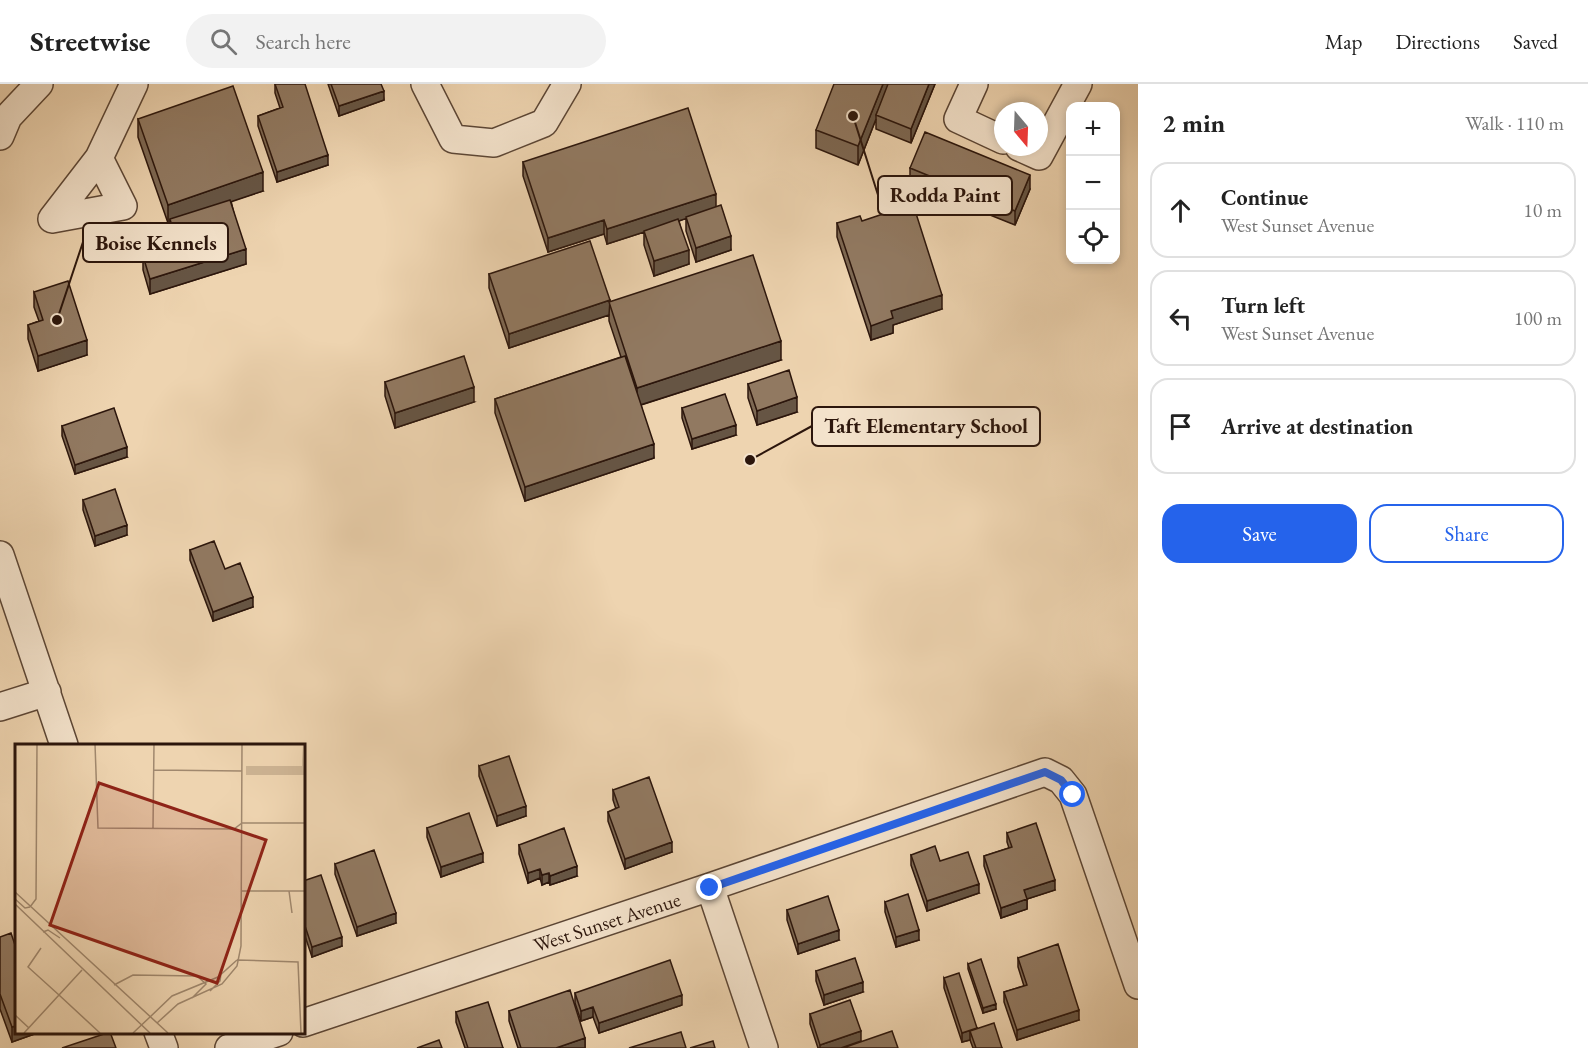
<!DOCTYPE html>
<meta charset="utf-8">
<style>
body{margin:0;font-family:"EB Garamond",serif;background:#f2f2f2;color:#222}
.controls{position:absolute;right:18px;top:18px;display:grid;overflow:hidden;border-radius:12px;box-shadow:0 3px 9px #0003}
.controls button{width:54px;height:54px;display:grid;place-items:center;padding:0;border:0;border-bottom:2px solid #e0e0e0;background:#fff;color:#222;font:30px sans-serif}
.compass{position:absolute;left:994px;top:18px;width:54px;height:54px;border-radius:50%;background:#fff;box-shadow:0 3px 9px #0003;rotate:161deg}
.stop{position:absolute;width:18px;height:18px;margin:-14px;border:4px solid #2563eb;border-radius:50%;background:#fff}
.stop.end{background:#2563eb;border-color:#fff;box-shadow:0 2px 6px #0008}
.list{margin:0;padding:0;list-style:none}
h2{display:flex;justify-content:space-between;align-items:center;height:78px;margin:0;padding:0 24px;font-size:26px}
h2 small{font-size:20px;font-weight:400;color:#767676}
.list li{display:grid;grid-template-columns:39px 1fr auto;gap:18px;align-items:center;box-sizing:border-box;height:96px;margin:0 12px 12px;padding:0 12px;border:2px solid #e0e0e0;border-radius:18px}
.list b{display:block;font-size:22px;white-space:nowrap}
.list p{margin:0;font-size:20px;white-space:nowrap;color:#767676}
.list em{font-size:20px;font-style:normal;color:#767676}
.actions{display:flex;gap:12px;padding:18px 24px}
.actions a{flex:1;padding:14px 0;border:2px solid #2563eb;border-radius:18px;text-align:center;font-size:21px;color:#2563eb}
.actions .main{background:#2563eb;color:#fff}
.icon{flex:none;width:33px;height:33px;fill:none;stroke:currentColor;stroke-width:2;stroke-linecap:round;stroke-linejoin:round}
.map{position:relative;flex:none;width:1138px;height:964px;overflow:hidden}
header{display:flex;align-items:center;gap:36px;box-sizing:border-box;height:84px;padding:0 30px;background:#fff;border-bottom:2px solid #e0e0e0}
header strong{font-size:28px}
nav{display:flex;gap:33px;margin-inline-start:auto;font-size:21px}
.search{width:420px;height:54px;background:#f2f2f2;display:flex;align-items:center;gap:15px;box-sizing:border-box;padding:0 21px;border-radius:33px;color:#767676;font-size:22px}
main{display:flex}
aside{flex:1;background:#fff}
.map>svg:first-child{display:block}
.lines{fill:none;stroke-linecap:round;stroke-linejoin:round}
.minor-casing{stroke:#5c4635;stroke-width:30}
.minor{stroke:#f4e3cc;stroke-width:27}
.wall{fill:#7d6853;stroke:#2c160c;stroke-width:1.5}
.shaded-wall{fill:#654;stroke:#2c160c;stroke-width:1.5}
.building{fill:#917961;stroke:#2c160c;stroke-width:1.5}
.route{stroke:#2563eb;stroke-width:8}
.labels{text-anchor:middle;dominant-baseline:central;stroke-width:4.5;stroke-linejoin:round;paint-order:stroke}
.street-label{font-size:20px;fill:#2c160c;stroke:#f4e3cc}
.inset-road{fill:none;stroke:#a0886e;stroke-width:1.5}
.view{fill:#8f2418;fill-opacity:0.15;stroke:#8f2418;stroke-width:3}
.inset-edge{fill:none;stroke:#2c160c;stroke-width:3}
.leader{fill:none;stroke:#2c160c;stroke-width:2}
.callout-dot{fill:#2c160c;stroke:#f4e3cc;stroke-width:2}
.callout{fill:#f4e3cc;stroke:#2c160c;stroke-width:2}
.callout-label{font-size:21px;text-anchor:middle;font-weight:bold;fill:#2c160c}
</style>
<header>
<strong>Streetwise</strong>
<div class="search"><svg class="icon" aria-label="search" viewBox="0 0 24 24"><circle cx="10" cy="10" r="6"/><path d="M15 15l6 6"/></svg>Search here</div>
<nav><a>Map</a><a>Directions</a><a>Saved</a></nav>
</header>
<main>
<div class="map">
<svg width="1138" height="964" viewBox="0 0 1138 964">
<rect width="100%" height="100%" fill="#eed4b0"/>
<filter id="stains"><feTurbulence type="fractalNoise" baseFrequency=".00333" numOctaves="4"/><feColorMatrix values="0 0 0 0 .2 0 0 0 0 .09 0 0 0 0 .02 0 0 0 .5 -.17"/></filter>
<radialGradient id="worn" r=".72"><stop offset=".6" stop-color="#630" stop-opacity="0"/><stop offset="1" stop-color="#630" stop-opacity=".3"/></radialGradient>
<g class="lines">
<!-- minor casing -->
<g class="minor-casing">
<path id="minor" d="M425,0L453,55L494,59L544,39L567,0
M974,0L958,35L1003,56
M0,52L8,33L39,0
M1019,63L1039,72L1078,0
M99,74L123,122L52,135L99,74L134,0
M0,471L64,661
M0,623L47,608
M710,803L764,964
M303,939L710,803L1045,688L1061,696L1073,711L1138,901
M158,948L164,964
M229,964L279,948"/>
</g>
<!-- minor -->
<use href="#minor" class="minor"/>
</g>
<!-- wall -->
<path class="wall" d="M275,0L328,81L277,98L258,42V32L280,24L275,9Z
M328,0H381L384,16L339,32Z
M935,0L911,59L876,45V35L858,81L816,64V46Z
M138,35L263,107L231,117L246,180L150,210L143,186V172L155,168L154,152L170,147V139H168L138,53Z
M523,78L716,123L731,166L696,178L686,147V134L679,137L689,180L654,192L644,161V148L607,160L604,150L548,168L523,92Z
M910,84L1030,105L1015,141L910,99Z
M862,137L942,225L893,241V249L871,256L837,153V139Z
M489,190L610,218L781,276L641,321L654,374L525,417L495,329V315L621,273L609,237V231L509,264L489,204Z
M34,208L87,271L38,287L28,255V241L39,237L34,223Z
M385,298L474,318L395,344L385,312Z
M748,300L797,328L757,341L748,314Z
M682,324L736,351L692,365L682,334Z
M62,342L127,373L75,390L62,352Z
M83,416L127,451L95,462L83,426Z
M190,466L225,485L253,523L213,537L190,476Z
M479,682L526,732L497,742L479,692Z
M613,706L672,768L625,785L608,737V728L616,725L613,716Z
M427,744L483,778L441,793L427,753Z
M1007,749L1055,806L1027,815V825L1001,834L984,782V772L1009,764L1007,758Z
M519,761L577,792L550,801L549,798L542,801L540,794L528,799L519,770Z
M911,771L979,809L927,827L911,781Z
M335,780L396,839L357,852L335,790Z
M303,797L342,862L312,873L303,846Z
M885,818L919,856L896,863L885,828Z
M787,826L839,856L798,870L787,836Z
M0,853L16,948H40L12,958L0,925Z
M1018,874L1079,936L1017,956L1004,918V908L1024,902L1018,883Z
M968,880L996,925L983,929L968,885Z
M816,887L863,908L824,921L816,897Z
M944,894L977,945L1002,964H973L970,956L962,958L944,904Z
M575,909L682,921L599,949L593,933L581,937L575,919Z
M509,927L585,954V964H518L509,937Z
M456,928L503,964H465L456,938Z
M810,930L861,957L841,964H818L810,940Z"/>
<!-- shaded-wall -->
<path class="shaded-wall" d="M883,0H890L876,31V35L858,81V62Z
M929,0H935L911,59V45Z
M384,7V16L339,32V22Z
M328,71V81L277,98V88Z
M263,88V107L171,138L170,135V139H168V121Z
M1030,91V105L1015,141V127Z
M716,110V125L607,160V145Z
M604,136V150L548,168V154Z
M731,152V166L696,178V164Z
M246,165V180L150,210V195Z
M689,166V180L654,192V177Z
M942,211V225L893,241V249L871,256V242L891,227Z
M610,216L609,231L509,264V250Z
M87,256V271L38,287V272Z
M781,257V276L637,322V304Z
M474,303V318L395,344V329Z
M797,313V328L757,341V327Z
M736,341V351L692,365V355Z
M654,360V374L525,417V403Z
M127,363V373L75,390V381Z
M127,441V451L95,462V452Z
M253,513V523L213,537V528Z
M526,722V732L497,742V732Z
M672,758V768L625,785V775Z
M483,769V778L441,793V783Z
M577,782V792L550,801V792Z
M540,785V794L528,799V789Z
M549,789V798L542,801V791Z
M1055,796V806L1024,816V806Z
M979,800V809L927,827V817Z
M1027,815V825L1001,834V824Z
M396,829V839L357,852V843Z
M839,846V856L798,870V860Z
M919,846V856L896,863V853Z
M342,853V862L312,873V863Z
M863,898V908L824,921V911Z
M682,911V921L599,949V939Z
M996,920V925L983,929V924Z
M593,923V933L581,937V927Z
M1079,926V936L1017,956V946Z
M16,942V948H40L12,958V943Z
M977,944V953L970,947V956L962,958V949Z
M861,947V957L841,964H820V961Z
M585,954V964H556Z"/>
<!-- building -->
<path class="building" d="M275,0H305L328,71L277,88L258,32L283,23Z
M331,0H381L384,7L339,22Z
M834,0H883L858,62L816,46Z
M888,0H929L911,45L876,31Z
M233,2L263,88L168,121L138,35Z
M688,24L716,110L607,145L604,136L548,154L523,78Z
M925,48L1030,91L1015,127L910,84Z
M230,116L246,165L150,195L143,172L159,167L154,152L173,146L170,135Z
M913,120L942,211L891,227L893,234L871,242L837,139L860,132L862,137Z
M721,121L731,152L696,164L686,133Z
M678,135L689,166L654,177L644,147Z
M590,157L610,216L509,250L489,190Z
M753,171L781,257L637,304L609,218Z
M68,197L87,256L38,272L28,241L43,236L34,208Z
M464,272L474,303L395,329L385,298Z
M625,272L654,360L525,403L495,315Z
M789,286L797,313L757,327L748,300Z
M725,310L736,341L692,355L682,324Z
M114,324L127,363L75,381L62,342Z
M115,405L127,441L95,452L83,416Z
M214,457L225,485L240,479L253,513L213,528L190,466Z
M509,672L526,722L497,732L479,682Z
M649,693L672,758L625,775L608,728L619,723L613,706Z
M469,729L483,769L441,783L427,744Z
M1036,739L1055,796L1024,806L1027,815L1001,824L984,772L1012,763L1007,749Z
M564,744L577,782L550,792L549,789L542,791L540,785L528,789L519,761Z
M935,762L940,777L968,768L979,800L927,817L911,771Z
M374,766L396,829L357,843L335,780Z
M321,791L342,853L312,863L303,836V797Z
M908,810L919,846L896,853L885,818Z
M828,812L839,846L798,860L787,826Z
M11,849L16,864V942L12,943L0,910V853Z
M1058,860L1079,926L1017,946L1004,908L1027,901L1018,874Z
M855,874L863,898L824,911L816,887Z
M981,875L996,920L983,924L968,880Z
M670,876L682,911L599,939L593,923L581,927L575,909Z
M959,889L977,944L962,949L944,894Z
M570,906L585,954L556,964H521L509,927Z
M850,916L861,947L820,961L810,930Z
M488,918L503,964H468L456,928Z
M994,939L1002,964H976L970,947Z
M892,947L898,964H843Z
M110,948L116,964H62Z
M681,948L686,964H629Z
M439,956L442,964H417Z
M713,957L715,964H690Z"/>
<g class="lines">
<!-- route -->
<path class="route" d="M710,804L1045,688L1061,696L1073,711"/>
</g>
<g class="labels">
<!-- street labels -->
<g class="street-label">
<text transform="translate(607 838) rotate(-18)">West Sunset Avenue</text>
</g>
</g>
<!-- overview -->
<g transform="translate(15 660)">
<rect width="290" height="290" fill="#eed4b0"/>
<path d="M287,0L289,31H231V22H287Z" fill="#cdb494"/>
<path class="inset-road" d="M80,0L83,84L219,85L227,79H290M139,26L227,27M138,84L139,0M226,147H290M274,147L277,169M0,148L153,289M0,155L10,164L15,163M0,160L135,289M15,163L21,155L22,0M28,188L33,186L45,194M26,204L13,223L44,251M222,216L283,218L286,289M99,241L118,231L182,232L191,240L177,254M195,247L205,237L206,230M44,251L85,289M0,271L14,284M135,273L157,252L203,233L222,216M142,279L163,260L207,240L222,222L226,202L227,0M9,289L67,226M118,289L135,273"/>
<path class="view" d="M84,39L251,96L202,239L35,181Z"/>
<rect width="290" height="290" class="inset-edge"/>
</g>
<!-- callouts -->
<path class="leader" d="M853 32L878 111M57 236L83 158M750 376L812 342"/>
<g class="callout-dot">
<circle cx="853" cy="32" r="6"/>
<circle cx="57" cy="236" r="6"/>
<circle cx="750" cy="376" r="6"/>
</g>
<g class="callout">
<rect x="878" y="92" width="134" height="39" rx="6"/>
<rect x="83" y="139" width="145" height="39" rx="6"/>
<rect x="812" y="323" width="228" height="39" rx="6"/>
</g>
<g class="callout-label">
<text x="945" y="118">Rodda Paint</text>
<text x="156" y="166">Boise Kennels</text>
<text x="926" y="349">Taft Elementary School</text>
</g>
<rect width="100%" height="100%" filter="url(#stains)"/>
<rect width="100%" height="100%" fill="url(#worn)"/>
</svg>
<div class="controls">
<button>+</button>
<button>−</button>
<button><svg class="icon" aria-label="locate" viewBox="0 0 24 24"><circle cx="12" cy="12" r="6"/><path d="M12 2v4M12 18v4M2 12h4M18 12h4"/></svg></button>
</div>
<svg class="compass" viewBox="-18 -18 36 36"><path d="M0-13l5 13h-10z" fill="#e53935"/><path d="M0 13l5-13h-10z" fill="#767676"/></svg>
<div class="stop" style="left:1073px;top:711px"></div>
<div class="stop end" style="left:710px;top:804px"></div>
</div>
<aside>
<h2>2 min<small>Walk · 110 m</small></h2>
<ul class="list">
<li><svg class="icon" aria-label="ahead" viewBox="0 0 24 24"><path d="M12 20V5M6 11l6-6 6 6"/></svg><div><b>Continue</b><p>West Sunset Avenue</p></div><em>10 m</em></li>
<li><svg class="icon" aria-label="left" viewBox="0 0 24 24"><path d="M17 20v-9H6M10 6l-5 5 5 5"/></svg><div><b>Turn left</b><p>West Sunset Avenue</p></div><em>100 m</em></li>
<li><svg class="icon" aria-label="arrive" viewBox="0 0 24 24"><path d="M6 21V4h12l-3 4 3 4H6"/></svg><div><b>Arrive at destination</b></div></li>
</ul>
<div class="actions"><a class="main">Save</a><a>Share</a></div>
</aside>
</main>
